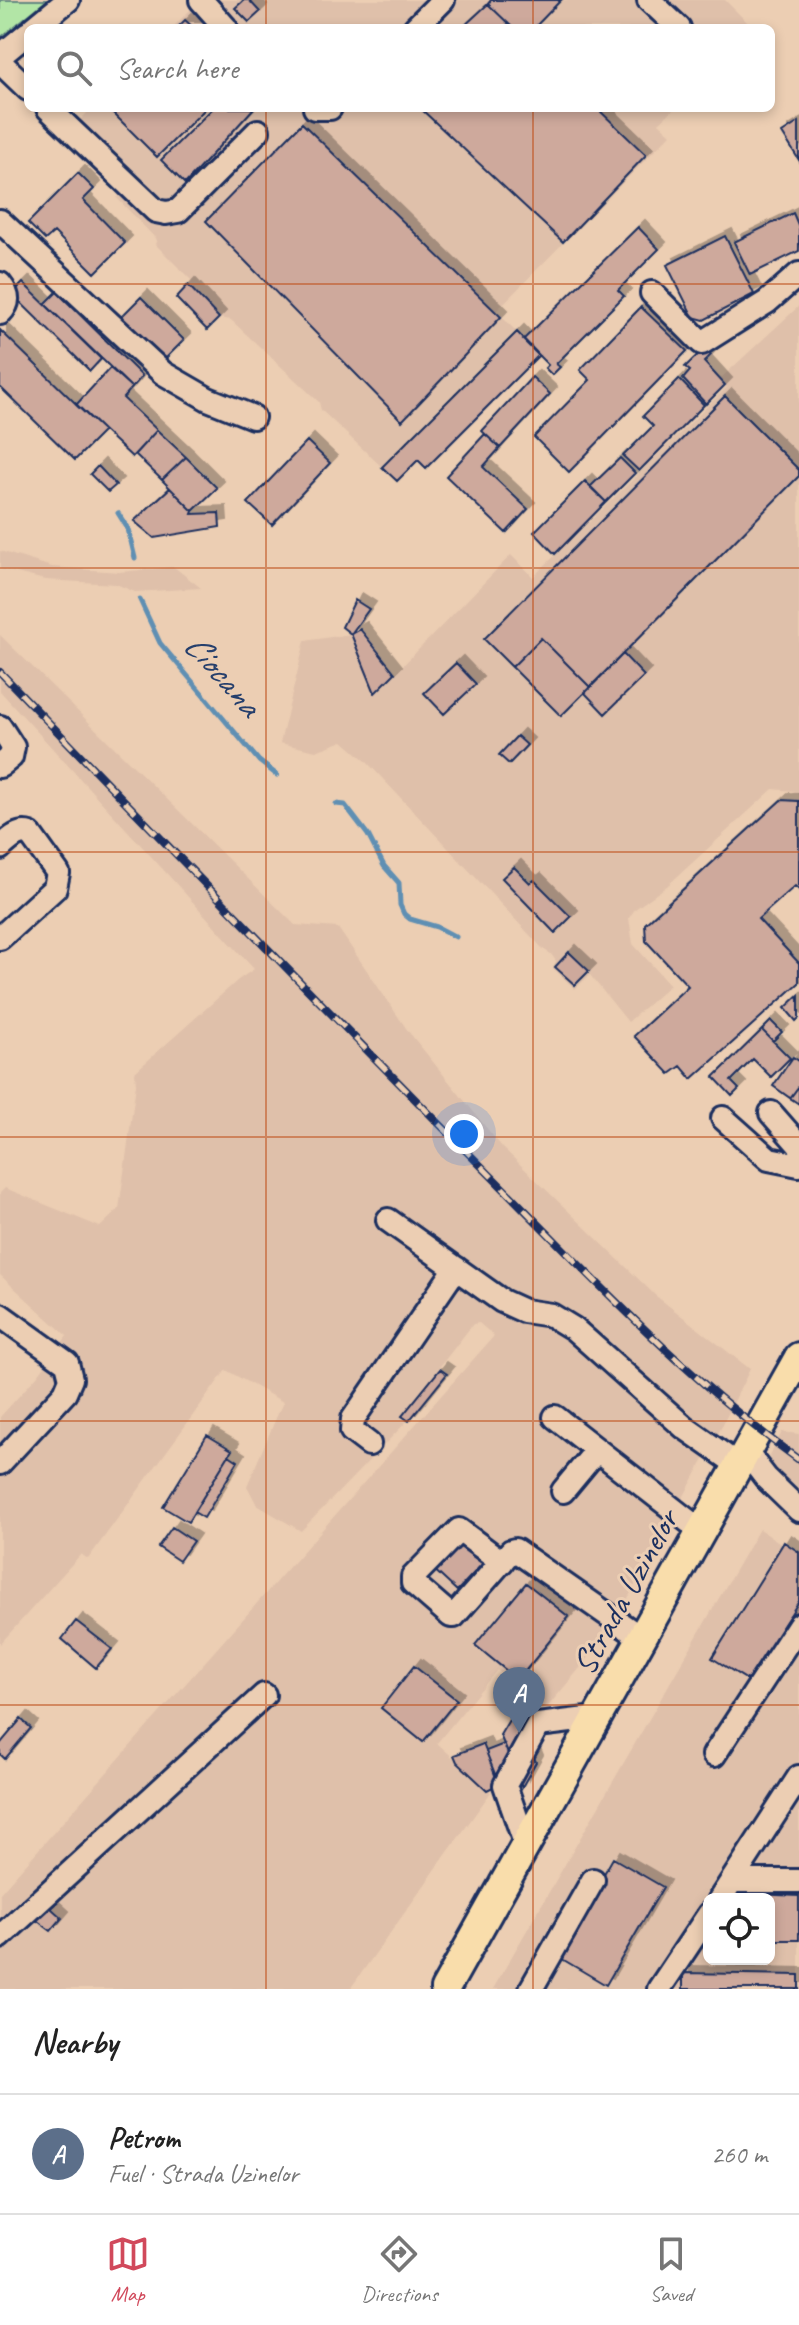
<!DOCTYPE html>
<meta charset="utf-8">
<style>
body{margin:0;font-family:Caveat,sans-serif;background:#f2f2f2;color:#222}
.controls{position:absolute;right:24px;bottom:24px;display:grid;overflow:hidden;border-radius:12px;box-shadow:0 4px 12px #0003}
.controls button{width:72px;height:72px;display:grid;place-items:center;padding:0;border:0;border-bottom:2px solid #e0e0e0;background:#fff;color:#222;font:40px sans-serif}
.you{position:absolute;left:464px;top:1134px;width:28px;height:28px;margin:-20px;border:6px solid #fff;border-radius:50%;background:#1a73e8;box-shadow:0 0 0 12px #1a73e833}
.badge{display:grid;place-items:center;width:52px;height:52px;border-radius:50%;background:#d1495b;color:#fff;font-size:26px;font-weight:700}
.pin{position:absolute;translate:-50% -66px;filter:drop-shadow(0 2px 4px #0008)}
.pin::after{content:'';position:absolute;top:42px;width:28px;height:24px;background:inherit;clip-path:polygon(0 0,100% 0,50% 100%)}
.list{margin:0;padding:0;list-style:none}
h2{display:flex;justify-content:space-between;align-items:center;height:104px;margin:0;padding:0 32px;font-size:34px}
h2 small{font-size:26px;font-weight:400;color:#767676}
.list li{display:grid;grid-template-columns:52px 1fr auto;gap:24px;align-items:center;box-sizing:border-box;height:120px;padding:0 32px;border-top:2px solid #e0e0e0}
.list b{display:block;font-size:30px;white-space:nowrap}
.list p{margin:0;font-size:26px;white-space:nowrap;color:#767676}
.list em{font-size:26px;font-style:normal;color:#767676}
.icon{flex:none;width:44px;height:44px;fill:none;stroke:currentColor;stroke-width:2;stroke-linecap:round;stroke-linejoin:round}
.map{position:relative;flex:none;width:799px;height:1989px;overflow:hidden}
.search{position:absolute;background:#fff;box-shadow:0 4px 12px #0003;left:24px;right:24px;top:24px;height:88px;display:flex;align-items:center;gap:20px;box-sizing:border-box;padding:0 28px;border-radius:12px;color:#767676;font-size:30px}
.sheet{height:224px;background:#fff}
nav{display:flex;justify-content:space-around;align-items:center;box-sizing:border-box;height:112px;border-top:2px solid #e0e0e0;background:#fff;font-size:22px;color:#767676}
nav a{display:grid;justify-items:center;gap:4px}
nav .on{color:#d1495b}
.map>svg:first-child{display:block}
.built{fill:#dfc0aa;fill-rule:evenodd}
.green{fill:#b2e5a6;stroke:#668a82;stroke-width:2}
.lines{fill:none;stroke-linecap:round;stroke-linejoin:round}
.stream{stroke:#5e8fb3;stroke-width:5}
.building{fill:#cea99c;stroke:#1b2f5e;stroke-width:2;filter:url(#shadow)}
.minor-casing{stroke:#1b2f5e;stroke-width:28}
.major-casing{stroke:#1b2f5e;stroke-width:34}
.minor{stroke:#ecceb3;stroke-width:22}
.major{stroke:#f9ddab;stroke-width:28}
.rail-casing{stroke:#1b2f5e;stroke-width:8}
.rail{stroke:#ecceb3;stroke-width:5;stroke-dasharray:15;stroke-linecap:butt}
.grid{fill:none;stroke:#bf511c;stroke-width:2;stroke-opacity:0.55}
.labels{text-anchor:middle;dominant-baseline:central;stroke-width:6;stroke-linejoin:round;paint-order:stroke}
.street-label{font-size:34px;fill:#1b2f5e;stroke:#ecceb3}
.water-label{font-size:36px;font-style:italic;fill:#263f6c;stroke:#ecceb3}
</style>
<div class="map">
<svg width="799" height="1989" viewBox="0 0 799 1989">
<defs>
<filter id="shadow"><feDropShadow dx="7" dy="-7" stdDeviation="0" flood-color="#0004"/></filter>
</defs>
<rect width="100%" height="100%" fill="#ecceb3"/>
<filter id="ink" filterUnits="userSpaceOnUse"><feTurbulence type="fractalNoise" baseFrequency=".0125" numOctaves="2"/><feDisplacementMap in="SourceGraphic" scale="16" xChannelSelector="R" yChannelSelector="G"/><feConvolveMatrix kernelMatrix="1 2 1 2 8 2 1 2 1" color-interpolation-filters="sRGB"/></filter>
<g filter="url(#ink)">
<!-- built -->
<path class="built" d="M200,0H725L753,28H172Z
M92,108H675L659,123L671,134L496,311L517,332L382,467L321,410L319,402L231,320L219,318L188,285L192,281L155,244L157,240L117,198L119,195L62,138Z
M799,306V795L793,791L773,789L667,886L635,909L629,918L633,944L670,985L628,1022L590,975L575,989L553,968L556,961L551,954L543,949L366,761L343,741L316,751L280,743L305,641L351,634L376,693L511,555L533,577L727,387L720,379Z
M0,551L52,567L119,572L174,567L201,588L135,592L116,584L45,580L0,569Z
M0,635L295,925L338,928L408,1031L502,1147L656,1296L750,1369L719,1432L615,1622L605,1638L545,1710L497,1670L437,1743L491,1792L350,1989H0V1893L494,1336L479,1323L473,1324L438,1369L444,1374L412,1416L301,1531L257,1505L247,1486L283,1402L226,1370L88,1559L81,1554L0,1644V1417L38,1375L67,1336L0,1275V1193L5,1188L100,1227L119,1209L136,1084L135,1072L238,980L254,969L0,691Z
M782,1432L799,1434V1500L772,1471L769,1456Z
M759,1529L799,1555V1989H493ZM709,1899H769V1959H709Z"/>
<!-- green -->
<path class="green" d="M0,0H47L0,38Z"/>
<g class="lines">
<!-- stream -->
<path class="stream" d="M118,513L128,529L135,558
M140,600L160,643L259,761L277,775
M336,804L345,805L368,835L384,866L399,883L400,905L404,914L410,919L437,927L456,937"/>
</g>
<!-- building -->
<path class="building" d="M244,0H249L260,12L249,22L235,8Z
M491,0H561L534,28H513L488,4Z
M488,4L513,28H462Z
M185,20L194,28H177Z
M108,108H206L157,157Z
M213,108H254L185,184L161,160Z
M420,108H597L646,155L563,242Z
M799,122V160L782,133Z
M302,123L501,317L402,421L206,221Z
M78,173L94,189L83,200L125,243L95,273L54,232L45,240L28,223Z
M793,213L799,227V251L750,275L734,242Z
M638,227L659,249L618,290L624,296L556,364L560,367L552,375L545,368L548,365L523,340Z
M725,236L754,294L704,320L693,317L667,265Z
M23,283L101,359L90,371L12,294Z
M188,285L219,318L207,330L176,298Z
M57,292L142,376L132,388L45,304Z
M141,297L184,340L162,362L119,319Z
M641,307L687,351L569,472L534,437L590,380L580,370Z
M0,330L104,431L75,460L0,387Z
M517,332L539,355L426,468L418,460L397,481L382,467Z
M705,348L711,355L704,362L725,385L706,404L683,379L690,371L685,367Z
M110,368L132,388L123,398L157,430L132,457L76,405Z
M532,377L550,394L500,448L482,431Z
M679,379L704,405L639,471L623,456L653,426L643,416Z
M725,396L799,470V476L590,687L541,638L512,667L484,639Z
M157,430L186,457L162,480L135,454Z
M485,434L500,448L483,467L528,509L506,533L446,476Z
M307,441L330,463L272,525L248,503Z
M186,457L217,488L193,511L162,480Z
M620,458L635,473L606,502L590,487Z
M98,466L116,485L108,492L90,474Z
M585,481L606,502L555,554L534,532Z
M170,488L193,511L192,514L219,513L220,527L154,538L134,521Z
M355,600L369,609L351,634L342,627Z
M360,629L395,673L375,693L351,634Z
M541,638L590,687L561,716L512,667Z
M623,654L644,676L605,714L585,693Z
M456,663L476,684L444,714L424,693Z
M517,736L527,745L509,764L499,755Z
M781,800L799,801V890L795,886L758,919L799,963V983L692,1079L681,1066L670,1074L634,1036L688,986L646,941L645,924Z
M514,867L530,883L534,880L571,917L555,933L502,878Z
M569,952L589,971L575,985L555,967Z
M799,995V1018L796,1021L785,1008Z
M771,1021L782,1032L773,1041L762,1030Z
M762,1030L790,1058L771,1077L753,1059L731,1081L739,1089L732,1096L714,1077Z
M793,1057L799,1061V1086L790,1098L773,1086Z
M799,1086V1104L790,1098Z
M440,1369L447,1374L409,1421L402,1416Z
M207,1435L232,1450L188,1522L163,1507Z
M229,1455L238,1461L204,1518L194,1512Z
M172,1527L193,1541L179,1561L158,1547Z
M458,1536L485,1561L457,1591L430,1566Z
M784,1542L799,1552V1601L749,1681L712,1658Z
M526,1583L569,1617L518,1680L475,1645Z
M76,1621L112,1649L96,1668L62,1639Z
M414,1666L457,1700L423,1742L381,1708Z
M515,1710L536,1762L522,1787L500,1735Z
M21,1719L31,1728L5,1759L0,1754V1744Z
M483,1744L499,1784L487,1790L457,1762L454,1755Z
M504,1744L514,1768L495,1775L486,1751Z
M613,1858L663,1887L606,1985L557,1956Z
M755,1894L799,1896V1940H769V1899H755Z
M40,1898L62,1918L51,1931L27,1913Z
M683,1973L799,1975V1989H683Z"/>
<g class="lines">
<!-- minor casing -->
<g class="minor-casing">
<path id="minor" d="M201,0L226,28
M649,0L679,28
M34,28L68,0
M415,28L443,0
M0,56L28,33
M0,62L28,89
M48,108L156,211L166,213L178,211L258,131
M315,108H330
M0,221L163,373L208,399L253,417
M0,284C9,295 10,303 0,313
M652,293L702,343L767,302L799,274
M0,727L13,747L11,757L0,766
M0,848C9,840 18,830 30,834L58,873L55,888L0,938
M771,1113L799,1145
M723,1118L769,1159L799,1165
M388,1220L502,1301L524,1311L551,1315L574,1329L684,1427L738,1465
M0,1315L67,1363L71,1379L65,1393L0,1463
M555,1417L701,1531
M369,1444L352,1431L353,1419L456,1268
M746,1452L766,1478L799,1510
M563,1491L597,1450
M502,1562L459,1530L413,1577V1583L451,1616H454L511,1551L515,1550L641,1638
M714,1755L799,1625
M526,1846L505,1785L538,1725L595,1718
M732,1881H799
M720,1899L799,1777
M0,1937L264,1695
M531,1989L593,1880
M659,1989L709,1914"/>
</g>
<!-- major casing -->
<g class="major-casing">
<path id="major" d="M445,1989L799,1357"/>
</g>
<!-- minor -->
<use href="#minor" class="minor"/>
<!-- major -->
<use href="#major" class="major"/>
<!-- rail casing -->
<g class="rail-casing">
<path id="rail" d="M0,672C162,840 324,1008 489,1174C588,1273 685,1378 799,1460"/>
</g>
<!-- rail -->
<use href="#rail" class="rail"/>
</g>
</g>
<!-- grid -->
<path class="grid" d="M266,0V28M533,0V28M266,108V1989M533,108V1989M0,284H799M0,568H799M0,852H799M0,1137H799M0,1421H799M0,1705H799"/>
<g class="labels">
<!-- street labels -->
<g class="street-label">
<text transform="translate(625 1592) rotate(-61)">Strada Uzinelor</text>
</g>
<!-- water labels -->
<g class="water-label">
<text transform="translate(223 674) rotate(49)">Ciocana</text>
</g>
</g>
</svg>
<div class="controls">
<button><svg class="icon" aria-label="locate" viewBox="0 0 24 24"><circle cx="12" cy="12" r="6"/><path d="M12 2v4M12 18v4M2 12h4M18 12h4"/></svg></button>
</div>
<div class="you"></div>
<div class="pin badge" style="left:519px;top:1733px;background:#5c6f8a">A</div>
<div class="search"><svg class="icon" aria-label="search" viewBox="0 0 24 24"><circle cx="10" cy="10" r="6"/><path d="M15 15l6 6"/></svg>Search here</div>
</div>
<section class="sheet">
<h2>Nearby<small></small></h2>
<ul class="list">
<li><span class="badge" style="background:#5c6f8a">A</span><div><b>Petrom</b><p>Fuel · Strada Uzinelor</p></div><em>260 m</em></li>
</ul>
</section>
<nav>
<a class="on"><svg class="icon" aria-label="map" viewBox="0 0 24 24"><path d="M3 6l6-2 6 2 6-2v14l-6 2-6-2-6 2zM9 4v14M15 6v14"/></svg>Map</a>
<a><svg class="icon" aria-label="directions" viewBox="0 0 24 24"><path d="M12 3l9 9-9 9-9-9zM9 14v-3h6M13 9l2 2-2 2"/></svg>Directions</a>
<a><svg class="icon" aria-label="saved" viewBox="0 0 24 24"><path d="M7 4h10v16l-5-4-5 4z"/></svg>Saved</a>
</nav>
